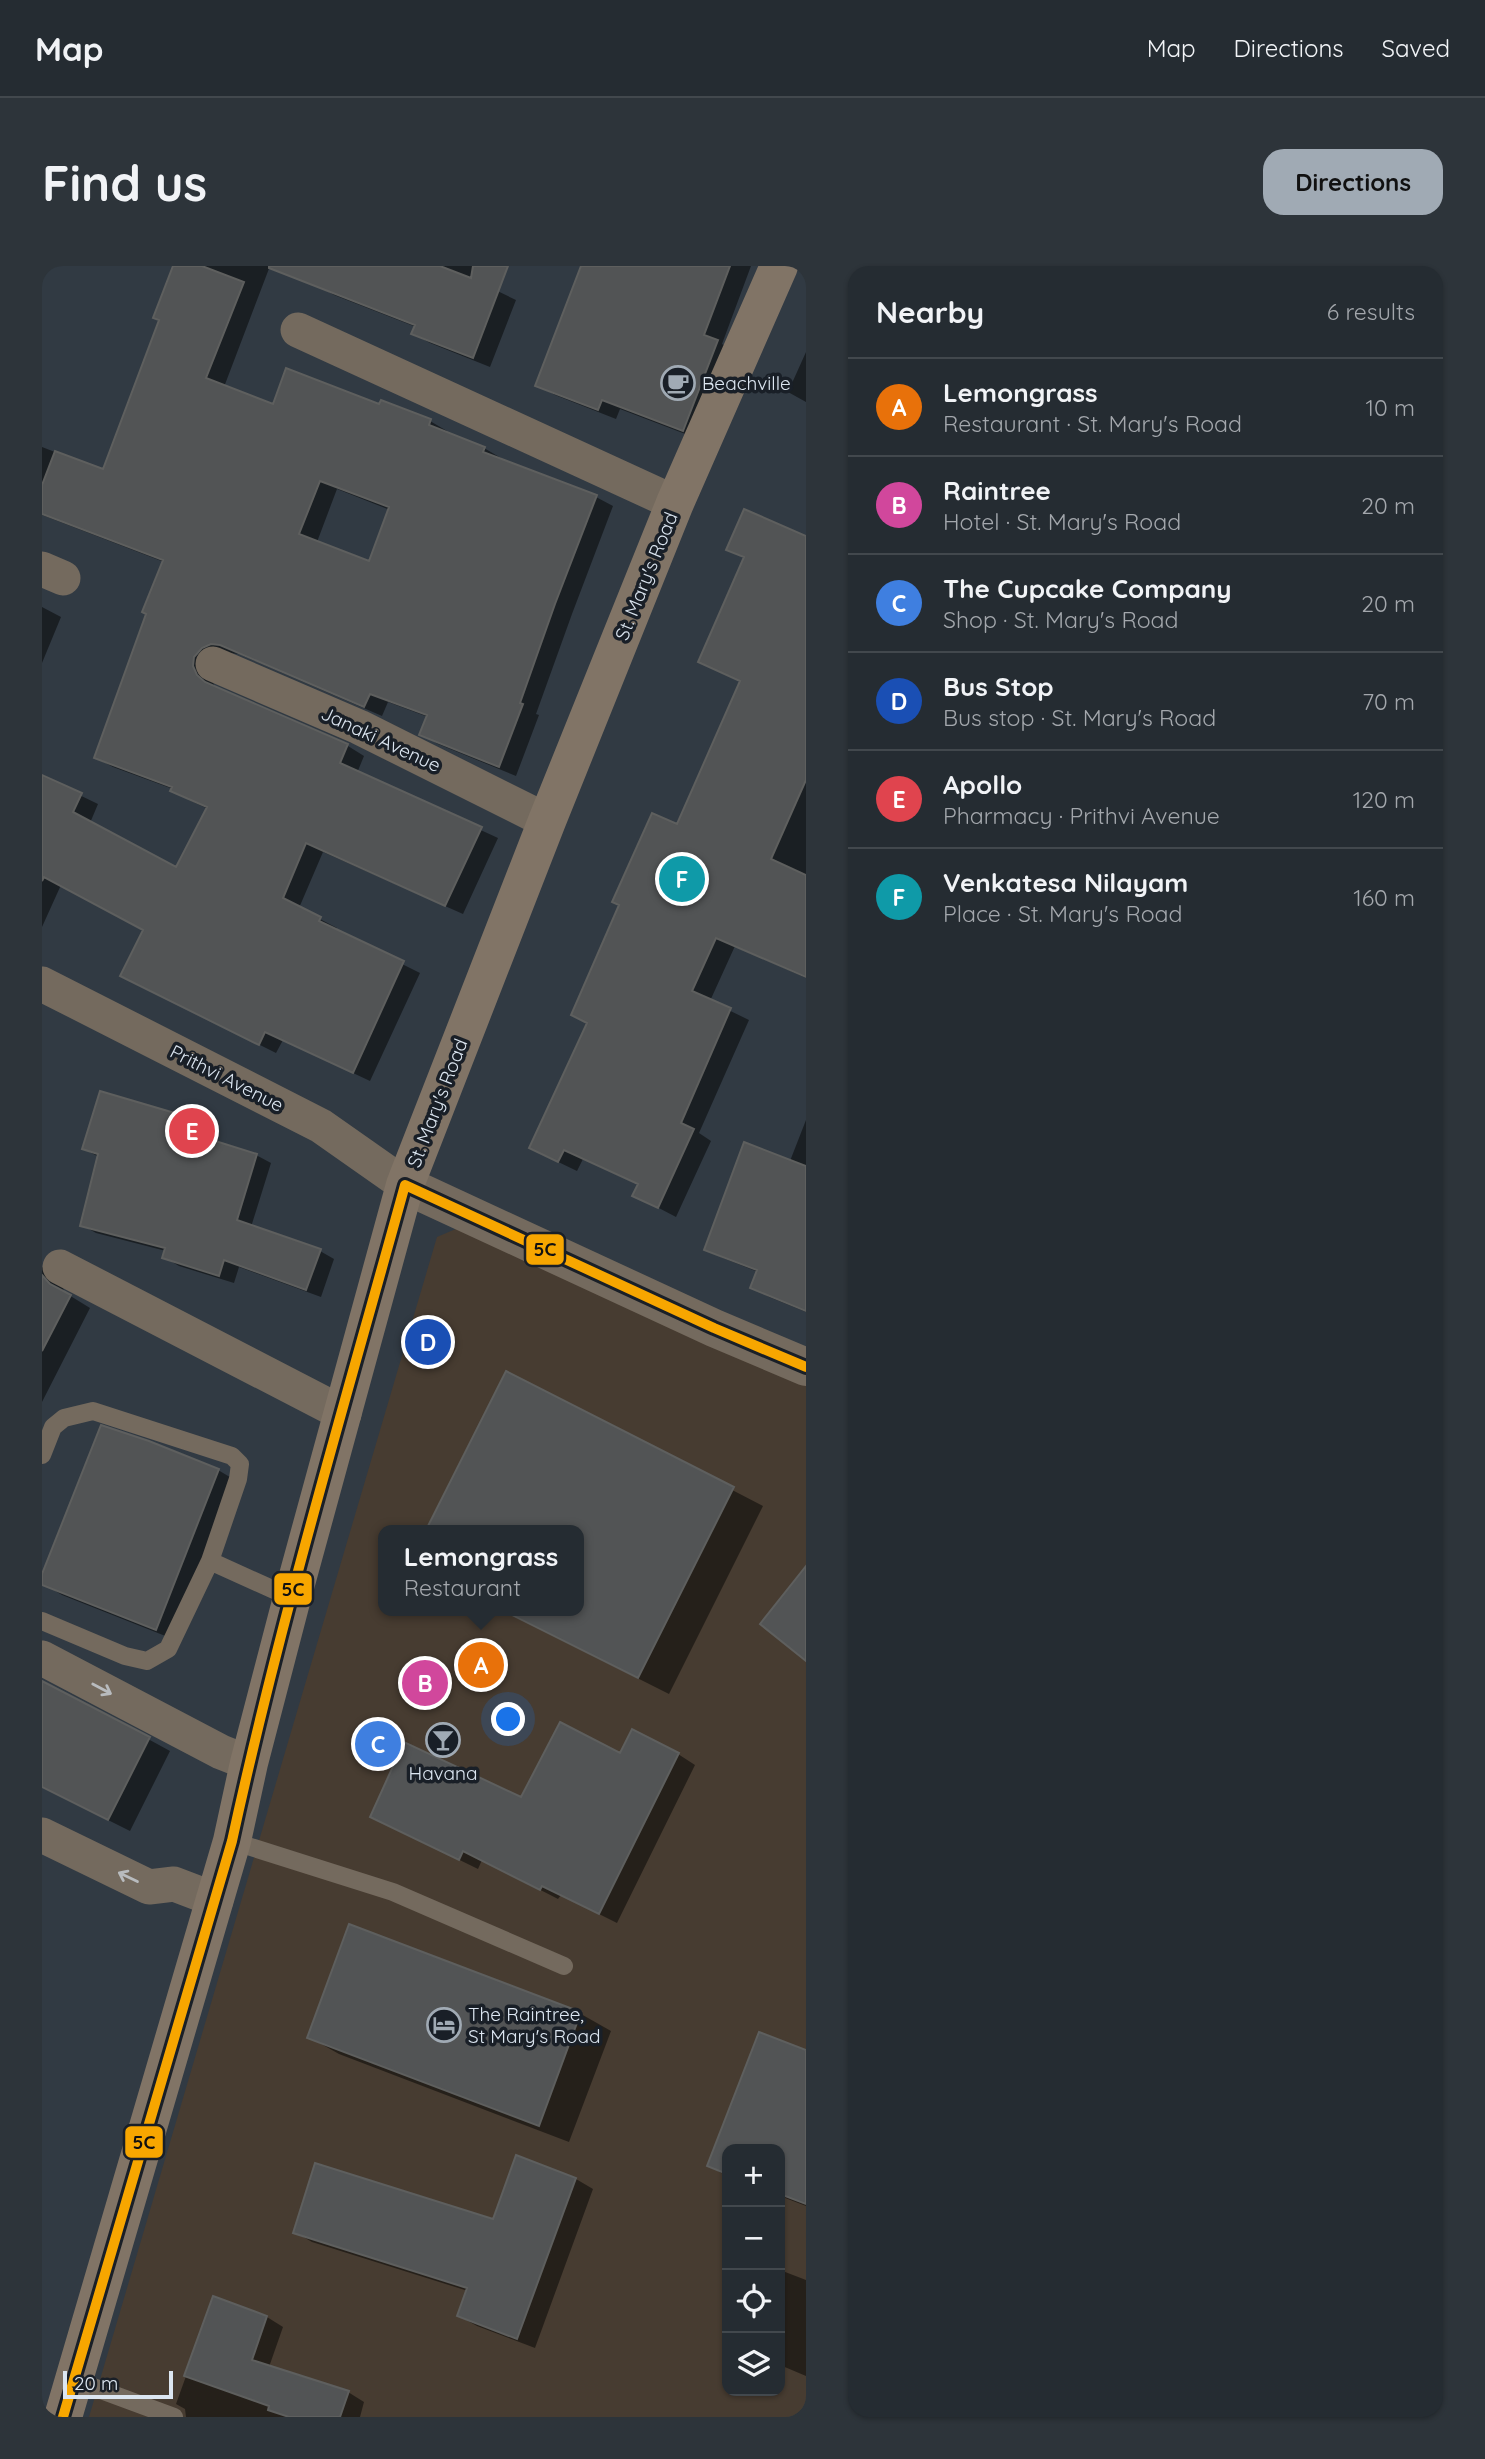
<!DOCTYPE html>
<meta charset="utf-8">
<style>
body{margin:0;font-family:Quicksand,sans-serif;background:#2d343a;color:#f1f3f6}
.controls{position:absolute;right:21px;bottom:21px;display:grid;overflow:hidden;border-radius:14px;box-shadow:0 2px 5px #0004}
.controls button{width:63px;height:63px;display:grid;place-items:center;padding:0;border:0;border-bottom:2px solid #42484d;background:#252c32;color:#f1f3f6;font:35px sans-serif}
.scale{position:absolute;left:21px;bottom:18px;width:110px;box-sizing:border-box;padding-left:7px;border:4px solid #dce6f1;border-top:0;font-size:19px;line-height:24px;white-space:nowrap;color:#dce6f1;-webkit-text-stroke:5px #191f27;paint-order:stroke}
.you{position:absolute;left:467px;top:1454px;width:24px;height:24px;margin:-18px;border:5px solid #fff;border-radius:50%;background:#1a73e8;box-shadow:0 0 0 10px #1a73e833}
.badge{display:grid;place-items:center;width:46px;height:46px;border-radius:50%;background:#a0aab4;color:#fff;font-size:23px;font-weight:700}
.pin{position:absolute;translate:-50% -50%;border:4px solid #fff;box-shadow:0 2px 7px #0006}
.popup{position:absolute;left:336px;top:1259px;width:206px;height:91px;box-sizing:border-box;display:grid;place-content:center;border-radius:14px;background:#252c32;filter:drop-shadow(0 2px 5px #0005);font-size:23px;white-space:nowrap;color:#a3a7ac}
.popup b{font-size:26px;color:#f1f3f6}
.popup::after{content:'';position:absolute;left:50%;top:100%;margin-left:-14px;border:14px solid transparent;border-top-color:#252c32}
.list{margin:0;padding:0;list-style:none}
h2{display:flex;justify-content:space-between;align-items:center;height:91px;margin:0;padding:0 28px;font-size:30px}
h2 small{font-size:23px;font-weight:400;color:#a3a7ac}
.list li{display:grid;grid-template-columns:46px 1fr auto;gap:21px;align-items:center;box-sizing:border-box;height:98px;padding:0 28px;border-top:2px solid #42484d}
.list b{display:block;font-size:26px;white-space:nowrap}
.list p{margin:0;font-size:23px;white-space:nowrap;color:#a3a7ac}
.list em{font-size:23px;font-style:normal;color:#a3a7ac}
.icon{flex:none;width:38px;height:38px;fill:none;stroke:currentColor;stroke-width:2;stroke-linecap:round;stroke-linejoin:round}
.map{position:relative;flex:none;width:764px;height:2151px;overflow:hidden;border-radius:21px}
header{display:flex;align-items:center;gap:42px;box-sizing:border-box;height:98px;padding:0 35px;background:#252c32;border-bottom:2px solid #42484d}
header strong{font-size:33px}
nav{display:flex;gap:38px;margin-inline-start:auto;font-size:24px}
.intro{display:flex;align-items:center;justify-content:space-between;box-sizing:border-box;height:168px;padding:0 42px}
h1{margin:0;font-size:49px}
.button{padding:18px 32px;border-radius:21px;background:#a0aab4;color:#111;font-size:24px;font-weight:700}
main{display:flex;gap:42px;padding:0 42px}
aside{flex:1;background:#252c32;border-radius:21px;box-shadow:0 2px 5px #0004}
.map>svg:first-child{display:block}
.commercial{fill:#473c31;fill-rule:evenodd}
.shadow{fill:#0007;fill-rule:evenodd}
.building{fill:#525455;stroke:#5e5f5e;stroke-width:2;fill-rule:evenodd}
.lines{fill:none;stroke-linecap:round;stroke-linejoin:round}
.service{stroke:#746a5e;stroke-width:18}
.minor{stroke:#746a5e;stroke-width:35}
.tertiary{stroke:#746a5e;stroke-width:38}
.secondary{stroke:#817466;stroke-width:38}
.bus-1-casing{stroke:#191f27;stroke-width:16}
.bus-1{stroke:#f7a600;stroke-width:10}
.oneway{stroke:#b8bbbe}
.labels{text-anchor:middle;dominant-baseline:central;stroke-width:7;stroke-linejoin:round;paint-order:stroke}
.poi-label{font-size:19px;fill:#dce6f1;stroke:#191f27;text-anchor:start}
.street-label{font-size:19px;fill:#dce6f1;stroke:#191f27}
.line-badge{stroke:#191f27;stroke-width:2.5}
.pale-badge-label{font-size:19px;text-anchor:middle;font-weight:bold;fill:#111}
</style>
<header>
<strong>Map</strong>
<nav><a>Map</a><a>Directions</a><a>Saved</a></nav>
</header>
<div class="intro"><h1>Find us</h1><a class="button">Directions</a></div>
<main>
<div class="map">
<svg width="764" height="2151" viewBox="0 0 764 2151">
<rect width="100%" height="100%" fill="#313a43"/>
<!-- commercial -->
<path class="commercial" d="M423,959L764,1111V2151H47L395,971ZM341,1264H537V1345H341ZM685,1883H738V2125H685Z"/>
<!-- shadow -->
<path class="shadow" d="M133,0H228L182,121L232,140H338L388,155L405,165L404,167L442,182L459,192L458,194L554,231L571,240L530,348L494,448L497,449L474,510L396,478L379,468L386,451L346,436L340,450L197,388L187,387L168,410L174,423L306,480L322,490L315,507L456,572L421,648L281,586L257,642L295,662L294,665L378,707L328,815L241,774L234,787L97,719L103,664L19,619L0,661V511L56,538L48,557L134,604L166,543L147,534L131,523L71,501L54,492L106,348L122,296L0,249V181L62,205L119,54ZM295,223L348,244L328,297L275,276Z
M253,0H452L445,20L474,34L448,101L388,77L371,68L374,61L292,29L275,19Z
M539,0H709L680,78L693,86L659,174L578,143L574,153L513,129L495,119Z
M764,86V136L746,126Z
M764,272V712L693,680L668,735L707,754L657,867L669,875L634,951L592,929L597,919L541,893L535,905L508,892L636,560L699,416L658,395L704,293L687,283Z
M0,341L19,351L0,397Z
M135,850L150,858L147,868L214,889L229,897L209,961L278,985L292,993L279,1031L197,1001L192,1017L137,1000L122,991L124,985L54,967L40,959L57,891L42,883Z
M764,854V1046L727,1031L710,1022L716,1006L681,992L664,983L748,895Z
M0,1001L19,1012L22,1026L48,1042L0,1136Z
M465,1107L721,1240L627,1428L462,1345H537V1264H386Z
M176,1204L198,1217L136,1375L20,1329L0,1317V1313Z
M0,1415L128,1485L88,1565L0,1521Z
M636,1488L653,1499L575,1657L519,1629L516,1633L440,1594L436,1603L330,1551L480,1533L578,1490Z
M308,1660L539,1748L569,1765L527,1876L297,1788L267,1771Z
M764,1786V1940L738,1930V1883H685V1910L667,1900Z
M475,1892L534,1913L551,1923L493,2082L435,2060L417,2050L426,2025L270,1976L253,1966L452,1956Z
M738,2004L764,2014V2110L738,2099Z
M172,2032L225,2051L241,2061L227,2101L306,2126L322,2136L318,2151H144L143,2143L134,2138Z"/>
<!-- building -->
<path class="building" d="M131,0H160L202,16L164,112L231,138L244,102L337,138L339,134L389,153L387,159L443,181L441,186L555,229L513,338L478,437L481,438L457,501L377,469L385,449L328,428L322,441L178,379L169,378L160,382L152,391L151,400L155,409L163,416L306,478L298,497L440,561L403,640L264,577L241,632L279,651L277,655L362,695L311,807L223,766L217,779L78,710L101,664L2,611L0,615V509L40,527L31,546L134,601L165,541L128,525L130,521L52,492L104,348L100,346L121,294L0,248V219L13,185L61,203L117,54L111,52ZM278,215L347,241L327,295L257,268Z
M227,0H398L429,12L431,0H466L431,92L369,68L373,59L227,2Z
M539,0H688L662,69L676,74L641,165L560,134L556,144L493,120Z
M702,243L764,270V514L729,593L764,609V711L674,672L650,725L689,742L639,857L652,863L616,942L590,930L596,918L522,884L516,896L487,882L545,757L529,749L577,639L570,636L610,547L635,558L698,415L656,396L702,291L684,284Z
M58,825L136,848L132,862L215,888L195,954L279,983L264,1024L182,994L177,1010L120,992L123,982L38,960L56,888L40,883Z
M702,876L764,900V1045L708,1022L715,1004L662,984Z
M0,1009L8,1018L29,1029L0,1085Z
M464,1105L692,1221L596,1412L462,1345H537V1264H384Z
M59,1159L107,1175L177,1203L114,1364L0,1319V1308Z
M764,1300V1395L718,1358Z
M0,1415L108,1471L66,1554L0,1521Z
M518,1456L578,1487L590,1463L637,1487L557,1648L500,1620L498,1624L421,1585L417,1594L328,1551L362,1476L479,1531Z
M307,1658L539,1746L497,1860L265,1772Z
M717,1766L764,1784V1938L738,1928V1883H685V1908L665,1900Z
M474,1889L534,1912L475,2073L415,2050L425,2022L251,1967L273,1897L451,1953Z
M171,2030L225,2050L210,2094L307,2125L298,2151H247L226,2144L227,2140L142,2110Z"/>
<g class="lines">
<!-- service -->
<path class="service" d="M0,1189L11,1161L22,1152L51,1145L190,1190L198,1198L196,1213L168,1295L126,1383L105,1395L83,1390L0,1355
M168,1295L250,1332
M190,1575L351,1626L522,1700
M32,2114L132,2151"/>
<!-- minor -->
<path class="minor" d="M256,64L633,237
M0,303L21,312
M171,398L317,461L505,555
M0,718L279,860L363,919
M18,1001L302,1148
M0,1392L179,1486L207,1497
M0,1569L107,1621L132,1618L174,1634"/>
<!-- tertiary -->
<path class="tertiary" d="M363,919L672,1062L764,1101"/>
<!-- secondary -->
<path class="secondary" d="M21,2151L190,1575L207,1497L250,1332L363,919L505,555L633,237L737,0"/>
<!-- bus-1 casing -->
<g class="bus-1-casing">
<path id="bus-1" d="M21,2151L190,1575C238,1354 303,1137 363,919L672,1062L764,1101"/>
</g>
<!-- bus-1 -->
<use href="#bus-1" class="bus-1"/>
</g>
<!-- one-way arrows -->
<defs><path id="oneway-shaft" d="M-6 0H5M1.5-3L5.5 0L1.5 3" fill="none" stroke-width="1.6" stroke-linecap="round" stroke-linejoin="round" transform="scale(1.75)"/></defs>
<g class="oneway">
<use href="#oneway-shaft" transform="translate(60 1423) rotate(28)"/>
<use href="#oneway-shaft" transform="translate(86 1611) rotate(-154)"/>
</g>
<!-- icons -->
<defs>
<g id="cafe-ring" transform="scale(1.75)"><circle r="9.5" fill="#191f27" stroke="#a0aab4" stroke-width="1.5"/><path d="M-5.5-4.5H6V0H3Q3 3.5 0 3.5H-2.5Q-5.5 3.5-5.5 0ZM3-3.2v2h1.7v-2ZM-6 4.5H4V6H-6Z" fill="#a0aab4"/></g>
<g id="bar-ring" transform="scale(1.75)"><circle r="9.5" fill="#191f27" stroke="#a0aab4" stroke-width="1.5"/><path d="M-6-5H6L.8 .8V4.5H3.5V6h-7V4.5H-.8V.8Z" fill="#a0aab4"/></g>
<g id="hotel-ring" transform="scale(1.75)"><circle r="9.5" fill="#191f27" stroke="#a0aab4" stroke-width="1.5"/><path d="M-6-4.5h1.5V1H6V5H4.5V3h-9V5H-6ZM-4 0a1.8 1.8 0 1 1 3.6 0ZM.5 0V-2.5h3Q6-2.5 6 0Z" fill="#a0aab4"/></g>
</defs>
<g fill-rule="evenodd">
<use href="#cafe-ring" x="636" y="117"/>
<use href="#bar-ring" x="401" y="1474"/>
<use href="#hotel-ring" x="402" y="1759"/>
</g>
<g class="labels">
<!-- poi labels -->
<g class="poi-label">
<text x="660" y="117">Beachville</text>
<text x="401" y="1507" text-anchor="middle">Havana</text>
<text x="426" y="1748">The Raintree,<tspan x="426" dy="22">St Mary's Road</tspan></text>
</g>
<!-- street labels -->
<g class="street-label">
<text transform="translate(604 310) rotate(-68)">St. Mary's Road</text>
<text transform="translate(339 473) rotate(25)">Janaki Avenue</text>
<text transform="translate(185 812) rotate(27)">Prithvi Avenue</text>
<text transform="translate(395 837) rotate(-69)">St. Mary's Road</text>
</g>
</g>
<g class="line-badge">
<rect x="483" y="967" width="40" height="33" rx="7" fill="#f7a600"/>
<rect x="231" y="1306" width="40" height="34" rx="7" fill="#f7a600"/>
<rect x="82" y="1859" width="40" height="34" rx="7" fill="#f7a600"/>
</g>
<g class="pale-badge-label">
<text x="503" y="990">5C</text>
<text x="251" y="1330">5C</text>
<text x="102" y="1883">5C</text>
</g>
</svg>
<div class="controls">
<button>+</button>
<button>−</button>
<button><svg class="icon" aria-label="locate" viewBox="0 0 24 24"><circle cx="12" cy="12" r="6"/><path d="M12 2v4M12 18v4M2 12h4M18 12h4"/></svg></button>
<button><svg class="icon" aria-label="layers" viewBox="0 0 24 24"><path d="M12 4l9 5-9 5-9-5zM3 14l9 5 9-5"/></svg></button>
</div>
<div class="scale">20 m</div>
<div class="you"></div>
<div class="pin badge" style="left:439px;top:1399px;background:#e8710a">A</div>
<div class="popup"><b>Lemongrass</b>Restaurant</div>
<div class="pin badge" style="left:383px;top:1417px;background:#d1479c">B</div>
<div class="pin badge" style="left:336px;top:1478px;background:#3f7fe0">C</div>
<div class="pin badge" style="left:386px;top:1076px;background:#1a4fb4">D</div>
<div class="pin badge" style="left:150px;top:865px;background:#e0444e">E</div>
<div class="pin badge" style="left:640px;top:613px;background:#0f9aa8">F</div>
</div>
<aside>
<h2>Nearby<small>6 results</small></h2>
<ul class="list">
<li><span class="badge" style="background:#e8710a">A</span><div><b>Lemongrass</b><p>Restaurant · St. Mary's Road</p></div><em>10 m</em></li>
<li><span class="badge" style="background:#d1479c">B</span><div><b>Raintree</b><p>Hotel · St. Mary's Road</p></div><em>20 m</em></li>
<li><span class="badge" style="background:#3f7fe0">C</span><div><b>The Cupcake Company</b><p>Shop · St. Mary's Road</p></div><em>20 m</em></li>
<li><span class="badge" style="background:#1a4fb4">D</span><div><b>Bus Stop</b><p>Bus stop · St. Mary's Road</p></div><em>70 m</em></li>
<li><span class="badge" style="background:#e0444e">E</span><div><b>Apollo</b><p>Pharmacy · Prithvi Avenue</p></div><em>120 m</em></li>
<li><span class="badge" style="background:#0f9aa8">F</span><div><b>Venkatesa Nilayam</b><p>Place · St. Mary's Road</p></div><em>160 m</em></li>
</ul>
</aside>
</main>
